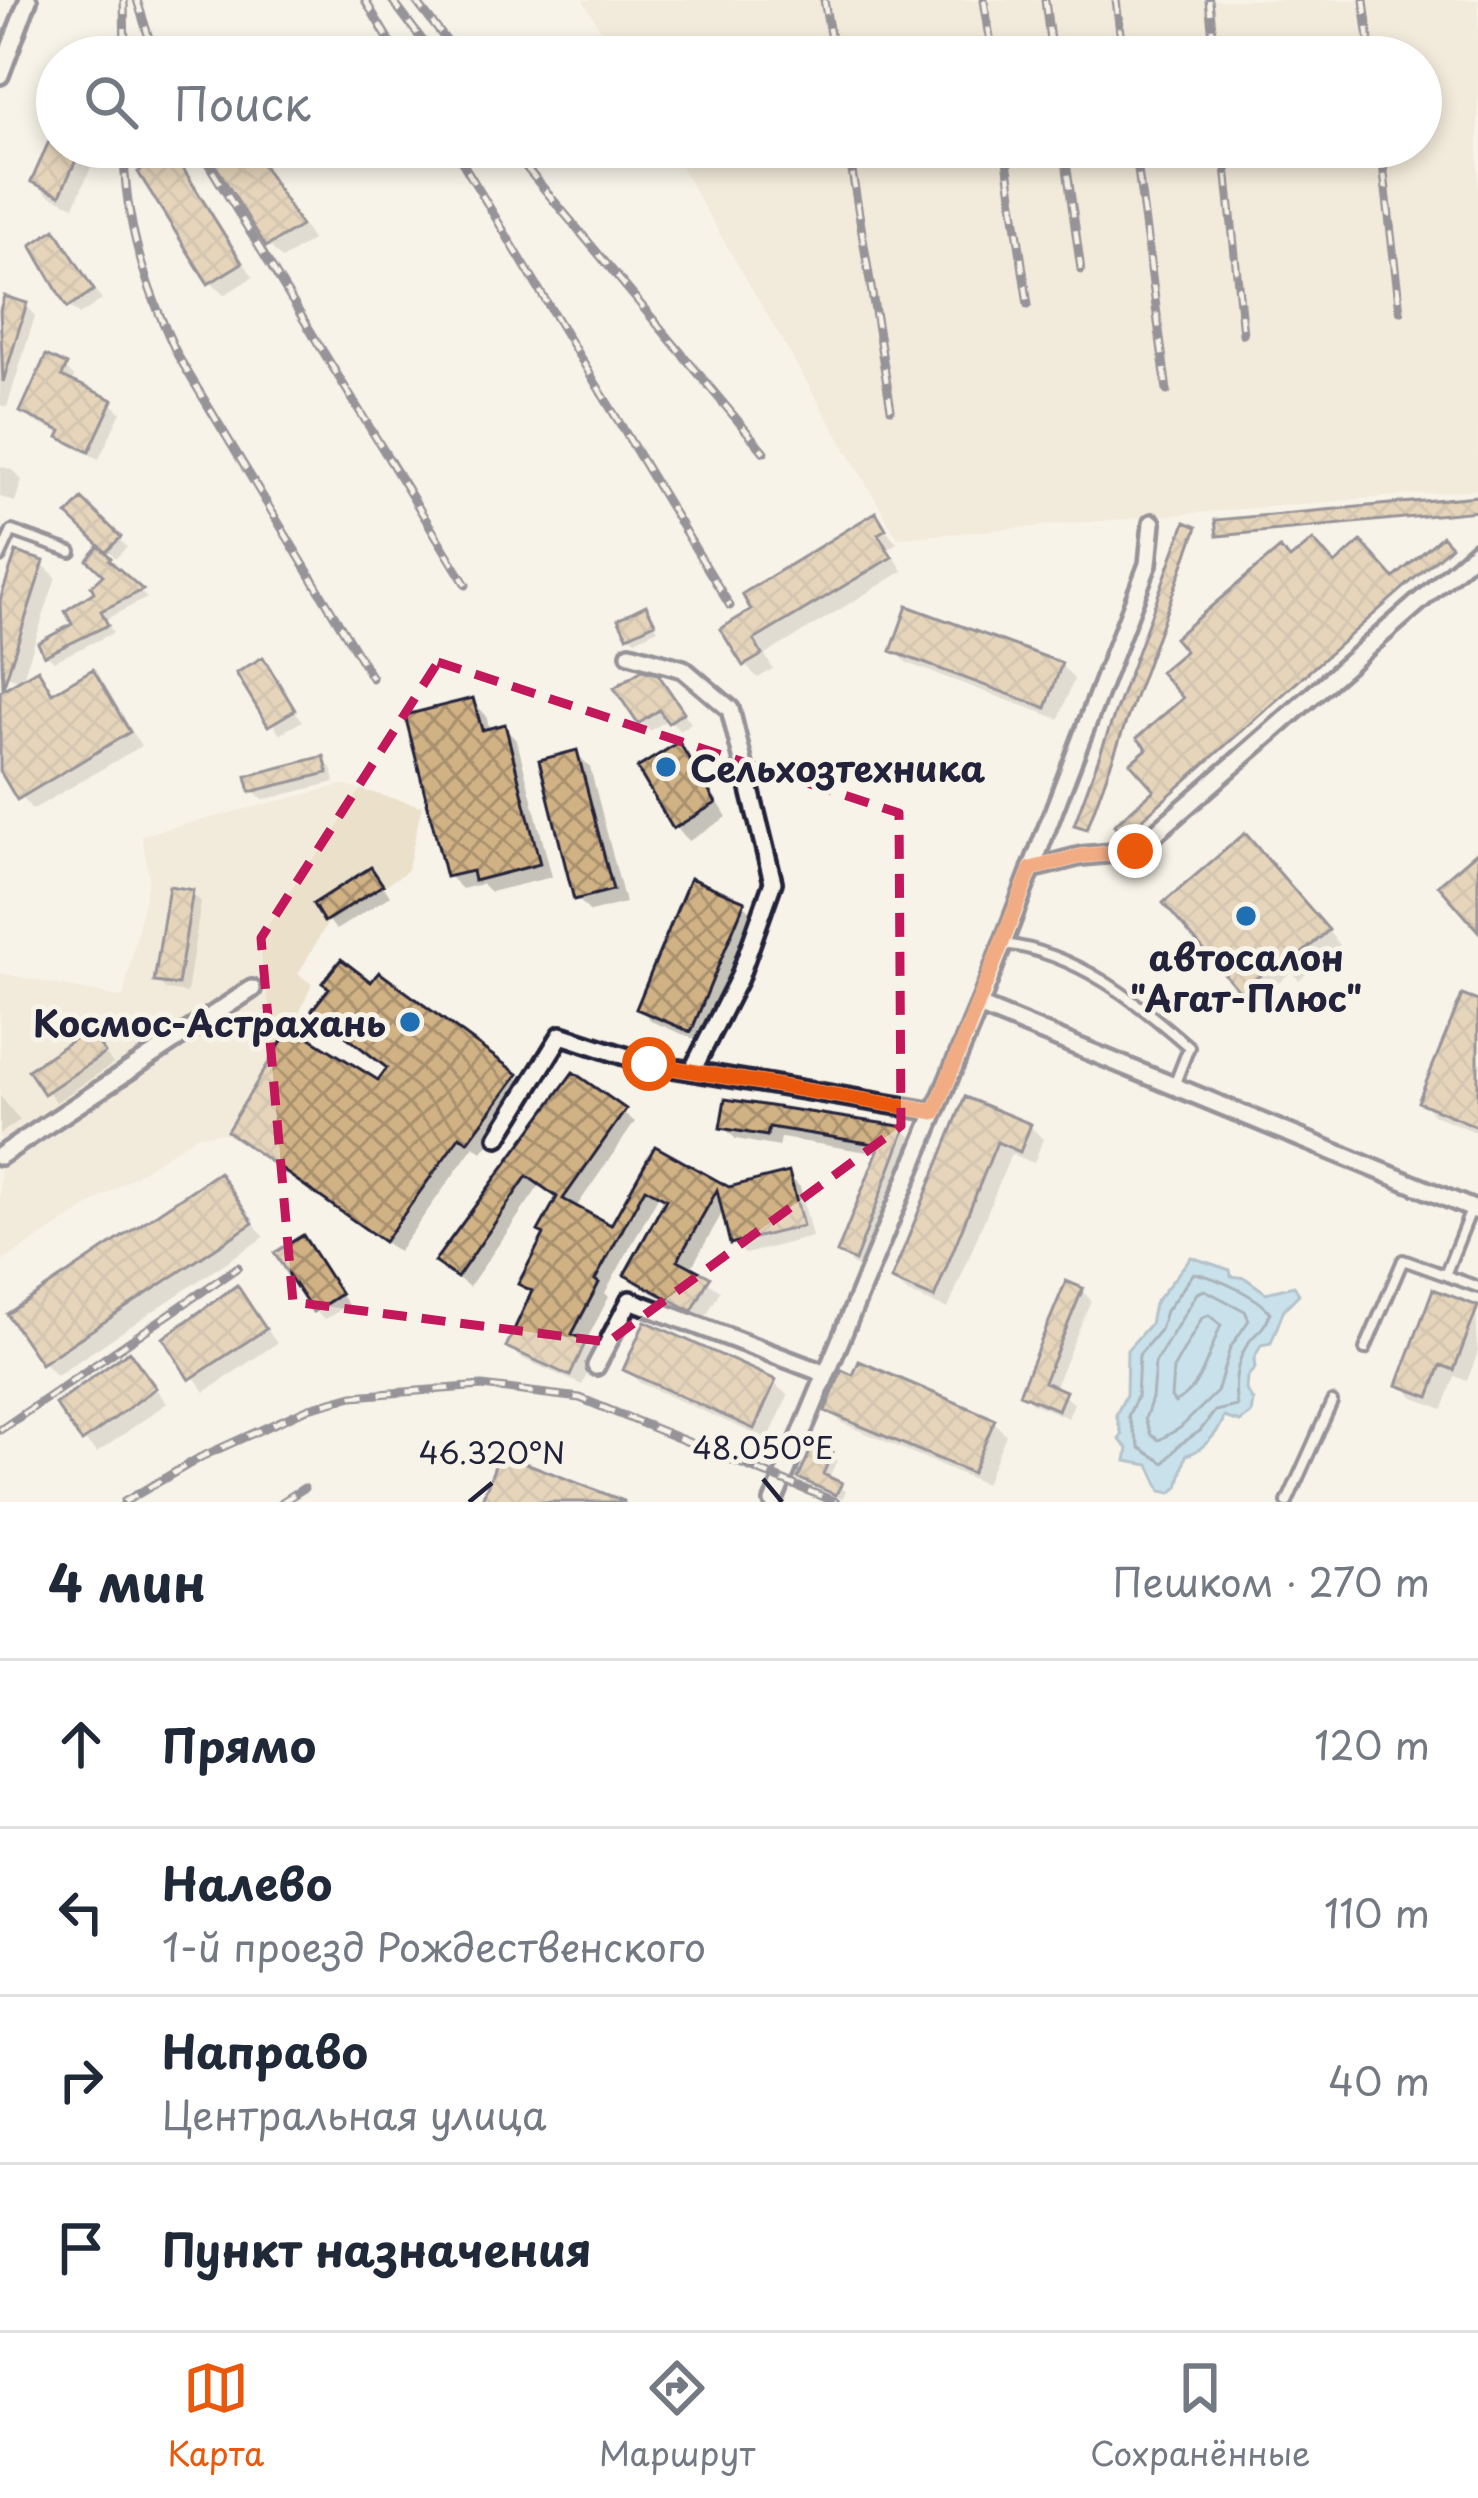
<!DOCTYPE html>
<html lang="ru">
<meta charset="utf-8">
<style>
body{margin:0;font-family:"Playpen Sans",sans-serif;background:#f6f6f7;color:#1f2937}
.stop{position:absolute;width:36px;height:36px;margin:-27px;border:9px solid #ea580c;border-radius:50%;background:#fff}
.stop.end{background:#ea580c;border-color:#fff;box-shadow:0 3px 12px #0008}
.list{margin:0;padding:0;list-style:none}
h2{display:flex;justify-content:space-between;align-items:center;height:156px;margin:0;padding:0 48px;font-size:51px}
h2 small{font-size:39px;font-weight:400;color:#747a83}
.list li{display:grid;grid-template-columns:78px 1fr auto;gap:36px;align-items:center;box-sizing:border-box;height:168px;padding:0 48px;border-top:3px solid #e0e1e3}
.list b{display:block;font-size:45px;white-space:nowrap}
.list p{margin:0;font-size:39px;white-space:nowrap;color:#747a83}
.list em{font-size:39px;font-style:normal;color:#747a83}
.icon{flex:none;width:66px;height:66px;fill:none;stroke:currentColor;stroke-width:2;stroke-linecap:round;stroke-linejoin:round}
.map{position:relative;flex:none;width:1478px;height:1502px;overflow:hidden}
.search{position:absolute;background:#fff;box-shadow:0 6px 18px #0003;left:36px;right:36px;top:36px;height:132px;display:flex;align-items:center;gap:30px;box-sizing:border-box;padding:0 42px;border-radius:66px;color:#747a83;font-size:45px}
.sheet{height:828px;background:#fff}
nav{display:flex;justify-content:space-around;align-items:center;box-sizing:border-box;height:168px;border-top:3px solid #e0e1e3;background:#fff;font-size:33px;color:#747a83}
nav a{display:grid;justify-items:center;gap:6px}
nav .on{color:#ea580c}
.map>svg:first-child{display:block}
.built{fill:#ebe0ca}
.water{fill:#8fcdef;stroke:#6389a7;stroke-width:3}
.shadow{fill:#0003}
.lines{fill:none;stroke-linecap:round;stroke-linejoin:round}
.shore{stroke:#4e6683;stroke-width:3}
.building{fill:url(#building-cross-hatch);stroke:#22223b;stroke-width:3}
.lane-casing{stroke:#22223b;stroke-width:16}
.street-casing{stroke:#22223b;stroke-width:24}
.lane{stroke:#f7f3e8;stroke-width:8}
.street{stroke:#f7f3e8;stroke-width:15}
.rail-casing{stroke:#22223b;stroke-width:9}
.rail{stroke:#f7f3e8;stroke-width:4.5;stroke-dasharray:14;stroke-linecap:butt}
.route{stroke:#ea580c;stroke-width:15}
.marked{fill:none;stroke:#c2185b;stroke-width:9;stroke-dasharray:24 15;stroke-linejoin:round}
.ticks{fill:none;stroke:#22223b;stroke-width:4.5}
.poi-dot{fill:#1f6fb2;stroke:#f7f3e8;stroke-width:4.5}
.labels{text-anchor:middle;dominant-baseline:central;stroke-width:10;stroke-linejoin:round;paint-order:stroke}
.poi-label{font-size:36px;font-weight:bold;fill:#22223b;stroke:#f7f3e8;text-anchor:start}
.ticks-label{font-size:30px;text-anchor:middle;fill:#22223b;stroke:#f7f3e8;stroke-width:10;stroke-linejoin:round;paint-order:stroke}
</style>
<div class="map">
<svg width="1478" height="1502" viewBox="0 0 1478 1502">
<defs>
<pattern id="building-cross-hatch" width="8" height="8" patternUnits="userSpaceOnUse" patternTransform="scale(3)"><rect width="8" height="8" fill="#d0b285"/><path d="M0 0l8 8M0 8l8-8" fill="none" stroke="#a8906e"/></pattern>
</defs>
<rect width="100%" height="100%" fill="#f7f3e8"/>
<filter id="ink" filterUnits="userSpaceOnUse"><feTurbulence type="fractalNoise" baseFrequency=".00833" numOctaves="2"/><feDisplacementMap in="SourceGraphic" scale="24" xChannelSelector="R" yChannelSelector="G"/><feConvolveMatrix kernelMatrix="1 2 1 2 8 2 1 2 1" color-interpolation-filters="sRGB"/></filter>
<g filter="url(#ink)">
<!-- built -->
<path class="built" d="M583,0H1478V489L898,538L669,147H1421V57H617Z
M343,785L422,806L407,871L327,924L298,974L312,984L299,1014L320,1027L245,1145L223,1133L198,1135L0,1263V973L123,998L149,878L142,835Z"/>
<!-- water -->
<path class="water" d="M1191,1257L1230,1270L1231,1276L1245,1278L1266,1293L1294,1286L1299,1294L1284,1309L1271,1343L1261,1345L1254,1359L1255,1368L1247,1377L1246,1390L1253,1401L1251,1414L1240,1422L1224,1417C1220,1432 1201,1452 1186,1455L1178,1487L1171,1493L1161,1491L1149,1465L1126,1461L1128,1449L1119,1439L1122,1435L1116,1415L1126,1395L1127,1350L1150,1324L1154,1304Z"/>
<!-- shadow -->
<path class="shadow" d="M57,130V147H100L74,206L48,195L34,181Z
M207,147H254L312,240L282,259L269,245Z
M171,155L185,168L253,277L224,295L210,282Z
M55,233L102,300L79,315L69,306Z
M6,300L26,306L35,316L7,407L0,405V320Z
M65,367L74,377L71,384L111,403L121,412L99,459L71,446L62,434L33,421L24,412Z
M0,466L12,470L22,480L15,502L0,497Z
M1478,499V512L1220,534Z
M82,504L127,547L116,558L71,515Z
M875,516L897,543L889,548L903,571L765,655L773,669L758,678L745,665L756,611Z
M1195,529L1089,829L1080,826Z
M1442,540L1450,550L1125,834L1158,790L1151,749L1290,563L1335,568L1394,582Z
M17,556L42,564L56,577L22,681L0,674V609Z
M114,569L147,598L106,619L113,633L54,661L47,654L76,626Z
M646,609L658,629L635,640L629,635Z
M894,650L1061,665L1074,679L1059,719L907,663Z
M262,661L302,721L280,734L241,674Z
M37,672L55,694L92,673L105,685L141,746L32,810L0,765V695Z
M667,688L691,723L680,731L669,719L650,731L640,722Z
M472,701L486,715L490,731L504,727L517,741L552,877L490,892L482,884L462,889L449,876Z
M679,746L692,759L727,817L689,841L676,827L641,769Z
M577,754L590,767L625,903L590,912L577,898Z
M323,760L332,769L335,782L263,800L253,791Z
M1258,850L1340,945L1299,980L1291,972L1256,1003L1243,990Z
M380,881L390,896L336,930L317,905Z
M191,893L201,902L187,993L167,990L157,981Z
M743,903L756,917L704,1043L653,1022L639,1009Z
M1478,1005V1133L1434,1115L1421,1101Z
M89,1033L113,1064L56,1102L32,1071Z
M390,1069L516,1076L528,1089L482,1152L474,1146L398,1252L231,1130L379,1084Z
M574,1076L635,1122L575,1209L612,1229L656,1150L729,1190L788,1175L800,1187L812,1237L745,1254L733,1242L725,1208L690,1270L720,1291L704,1320L640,1286L628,1275L667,1202L658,1197L605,1293L609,1297L585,1343L596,1355L582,1385L521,1358L509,1346L533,1295L521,1283L547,1235L559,1199L540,1185L469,1287L438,1262Z
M0,1096L20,1120L0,1134Z
M967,1101L1030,1126L1043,1139L1034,1163L1011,1154L948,1309L908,1293L894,1280Z
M728,1103L904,1130L917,1142L868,1271L853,1265L840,1252L880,1154L781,1138L779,1147L736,1139L723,1127Z
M219,1176L264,1237L56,1376L43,1362Z
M302,1238L348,1305L324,1320L315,1310Z
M237,1289L277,1343L205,1392L167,1339Z
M1081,1290L1091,1300L1054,1389L1074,1403L1068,1418L1032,1403L1022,1393Z
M1476,1308L1478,1352L1467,1381L1455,1376L1443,1409L1414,1398L1401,1385Z
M129,1355L167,1403L97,1453L84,1440Z
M627,1370L774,1383L788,1396L768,1440L640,1383Z
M829,1410L993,1421L1006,1435L985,1484L842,1423Z
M832,1454L837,1460L828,1480L846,1491L842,1499L802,1477Z"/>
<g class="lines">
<!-- shore -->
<path class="shore" d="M1194,1273C1216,1277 1257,1296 1270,1312C1266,1326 1262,1328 1253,1337C1236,1356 1233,1384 1237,1406L1215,1411L1200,1431L1179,1445L1164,1463L1140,1448L1128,1416L1137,1397L1139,1355L1160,1330L1166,1311Z
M1205,1290L1245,1311L1249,1320L1230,1348L1217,1392L1180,1428L1159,1440L1151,1435L1145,1419L1152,1398L1155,1363L1197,1293Z
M1209,1315L1221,1325C1209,1352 1201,1390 1175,1403L1171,1398L1173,1369L1202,1318Z"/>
</g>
<!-- building -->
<path class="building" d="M57,123V147H82L60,195L31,182Z
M204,147H252L301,226L266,247Z
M172,151L242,263L208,284L138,172Z
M55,229L94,290L67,308L31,245Z
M4,296L27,303L3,382L0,310Z
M46,355L67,365L62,376L113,400L89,452L58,437L61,431L20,412Z
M1478,496V511L1217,536L1215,520Z
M82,499L121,537L106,552L67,515Z
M876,512L886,529L878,534L892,557L754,640L762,655L743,666L720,629L751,610L742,594Z
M1185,522L1197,527L1087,829L1074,825Z
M1442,536L1451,546L1123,836L1114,825L1154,790L1130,763L1147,749L1137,738L1183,698L1160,672L1185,651L1174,638L1280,548L1290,559L1313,540L1335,564L1361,541L1394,578Z
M99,546L111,558L109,560L143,590L101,611L108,625L44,656L38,643L72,624L65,611L94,592L91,586L103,575L87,560Z
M16,552L44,561L3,688L0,600Z
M646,605L655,623L627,636L618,619Z
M907,606L1062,663L1046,708L891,651Z
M263,657L295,710L268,726L236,673Z
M38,669L52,693L93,669L130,732L17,800L0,771V691Z
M642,670L658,674L684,712L668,723L659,710L638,724L614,688Z
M473,698L482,730L505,724L540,864L474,881L472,871L446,877L405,715Z
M679,742L716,803L673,829L637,768Z
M577,750L613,890L574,900L539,760Z
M324,756L328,773L250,792L246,776Z
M1245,833L1329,930L1284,969L1277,961L1240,992L1163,903Z
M1478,851V931L1438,885Z
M371,867L383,885L324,922L313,904Z
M690,878L745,901L691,1032L636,1009Z
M169,886L193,890L178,985L154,982Z
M341,959L371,982L379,972L518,1074L468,1142L460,1136L384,1242L227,1131L291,1026L378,1080L387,1068L312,1010L329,988L322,983Z
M1462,995L1478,1001V1127L1418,1102Z
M89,1029L105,1053L44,1094L28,1070Z
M573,1072L626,1109L563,1199L611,1225L655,1146L729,1187L789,1172L803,1226L730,1244L717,1190L678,1260L710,1277L692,1311L624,1275L666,1199L645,1188L595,1280L599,1283L572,1334L586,1341L570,1376L506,1347L532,1291L518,1284L544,1234L538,1231L557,1197L527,1176L457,1278L434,1262Z
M965,1097L1031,1124L1020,1152L997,1142L934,1298L891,1280Z
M725,1099L906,1127L855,1261L837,1253L880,1145L769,1127L767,1136L720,1128Z
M219,1172L253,1223L41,1364L7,1314Z
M303,1235L341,1294L313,1312L274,1253Z
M1066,1281L1083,1288L1044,1382L1066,1391L1058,1410L1019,1394Z
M237,1285L266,1329L189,1380L163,1338Z
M1433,1289L1478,1306L1454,1370L1441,1365L1429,1397L1397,1385Z
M645,1321L776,1380L754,1429L623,1370Z
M129,1351L156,1388L82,1442L55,1404Z
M859,1361L995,1419L972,1473L825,1411L842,1370L853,1375Z
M814,1443L833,1452L823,1474L842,1483L836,1495L798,1478Z
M500,1453L624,1501V1502H481Z"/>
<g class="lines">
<!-- lane casing -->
<g class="lane-casing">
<path id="lane" d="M0,557L12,531L71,552
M1004,944C1077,953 1135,1000 1189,1047L1175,1083
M1471,1210L1445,1275L1478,1287
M1365,1349L1403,1260L1445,1275
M1287,1502L1332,1402"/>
</g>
<!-- street casing -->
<g class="street-casing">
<path id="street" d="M0,75L28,0
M630,654L683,669L730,709L773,882L739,978L692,1071
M1031,869L1081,856L1135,851L1478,550
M979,1006L1478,1211
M498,1137L561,1035L649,1064L935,1112
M0,1156L252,989
M596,1366L630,1300L826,1374
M773,1502L979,1006L1148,564L1152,523"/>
</g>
<!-- lane -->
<use href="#lane" class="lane"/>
<!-- street -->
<use href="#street" class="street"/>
<!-- rail casing -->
<g class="rail-casing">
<path id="rail" d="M124,0L125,57
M137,0L155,57
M365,0L399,57
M392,0L435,57
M415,0L459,57
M824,0L834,57
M984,0L993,57
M1045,0L1052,57
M1116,0L1123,57
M1209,0L1215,57
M1364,0L1371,57
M124,147C124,222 146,289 178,356L372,678
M198,147L466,585
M453,147L730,606
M509,147L764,452
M848,147L891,409
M1005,147L1028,305
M1064,147L1081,270
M1135,147L1167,391
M1224,147L1243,334
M1381,147L1400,311
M0,1430L238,1267
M124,1502L201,1457L309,1408L353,1396L482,1386L580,1398L836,1502
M282,1502L304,1488"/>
</g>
<!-- rail -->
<use href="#rail" class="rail"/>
</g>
</g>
<g class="lines" filter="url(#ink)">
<!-- route -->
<path class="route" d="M649,1064L935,1112L1031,869L1081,856L1135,851"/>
</g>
<!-- marked area -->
<path d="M0 0H1478V1502H0ZM438,662L899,813L901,1126L608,1342L293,1302L261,938Z" fill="#f7f3e8" fill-opacity=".55" fill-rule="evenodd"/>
<path class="marked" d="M438,662L899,813L901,1126L608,1342L293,1302L261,938Z"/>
<!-- ticks -->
<path class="ticks" d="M763,1479L782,1502M469,1502L492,1483"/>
<!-- markers -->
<g class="poi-dot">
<circle cx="666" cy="767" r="12"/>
<circle cx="1246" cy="916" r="12"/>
<circle cx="410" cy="1022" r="12"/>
</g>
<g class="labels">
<!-- poi labels -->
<g class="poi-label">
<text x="690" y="767">Сельхозтехника</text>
<text x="1246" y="956" text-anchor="middle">автосалон<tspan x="1246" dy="41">"Агат-Плюс"</tspan></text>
<text x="386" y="1022" text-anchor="end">Космос-Астрахань</text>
</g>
</g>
<g class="ticks-label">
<text x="763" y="1459">48.050°E</text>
<text x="492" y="1464">46.320°N</text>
</g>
</svg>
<div class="stop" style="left:649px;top:1064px"></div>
<div class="stop end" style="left:1135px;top:851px"></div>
<div class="search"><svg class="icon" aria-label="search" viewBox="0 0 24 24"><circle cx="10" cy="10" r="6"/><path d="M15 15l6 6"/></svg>Поиск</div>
</div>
<section class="sheet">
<h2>4 мин<small>Пешком · 270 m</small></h2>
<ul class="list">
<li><svg class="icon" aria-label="ahead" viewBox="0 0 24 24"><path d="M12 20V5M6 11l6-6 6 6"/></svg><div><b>Прямо</b></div><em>120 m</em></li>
<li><svg class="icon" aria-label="left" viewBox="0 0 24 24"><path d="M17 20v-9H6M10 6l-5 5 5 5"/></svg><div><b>Налево</b><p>1-й проезд Рождественского</p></div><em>110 m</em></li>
<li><svg class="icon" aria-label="right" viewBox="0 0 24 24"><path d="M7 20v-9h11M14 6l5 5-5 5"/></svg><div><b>Направо</b><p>Центральная улица</p></div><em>40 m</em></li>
<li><svg class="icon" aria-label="arrive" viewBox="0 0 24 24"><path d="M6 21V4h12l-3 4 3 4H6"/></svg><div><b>Пункт назначения</b></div></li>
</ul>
</section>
<nav>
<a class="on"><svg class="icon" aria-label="map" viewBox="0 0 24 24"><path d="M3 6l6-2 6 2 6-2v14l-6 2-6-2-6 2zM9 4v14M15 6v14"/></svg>Карта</a>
<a><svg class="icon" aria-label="directions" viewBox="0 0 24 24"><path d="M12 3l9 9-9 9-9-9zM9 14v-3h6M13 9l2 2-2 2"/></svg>Маршрут</a>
<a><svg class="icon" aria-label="saved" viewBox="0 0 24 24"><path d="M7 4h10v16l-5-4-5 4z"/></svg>Сохранённые</a>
</nav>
